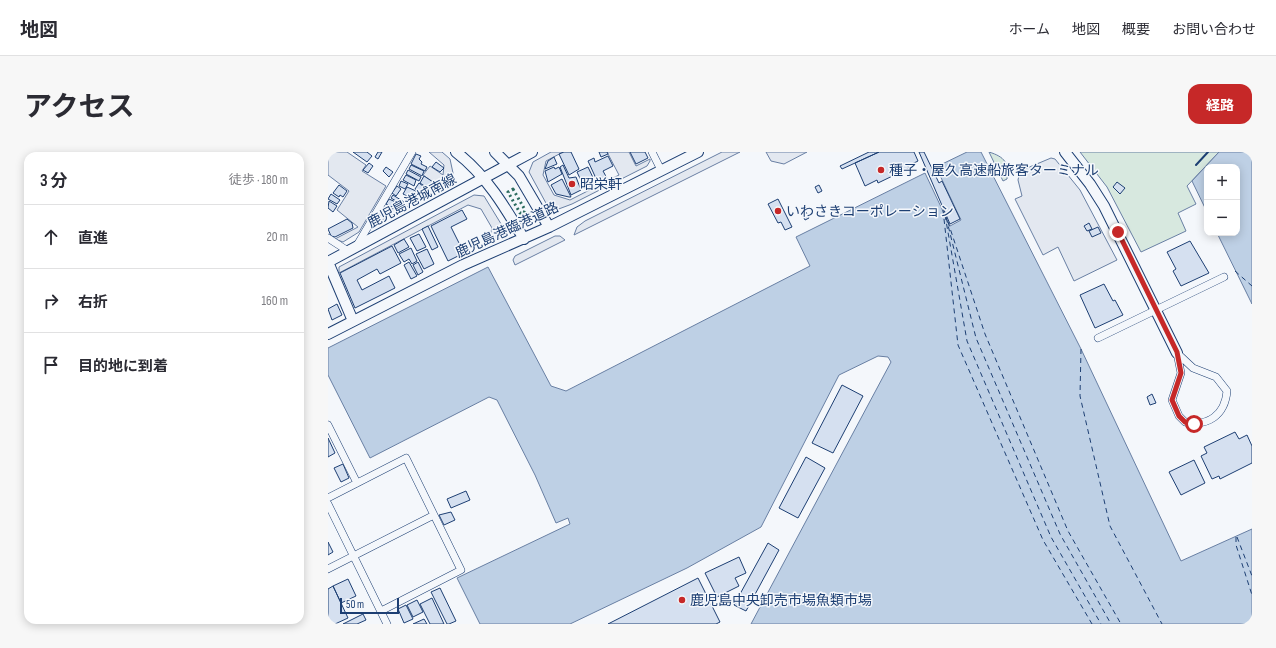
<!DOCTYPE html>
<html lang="ja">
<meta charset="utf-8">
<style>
body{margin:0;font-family:"Sofia Sans Condensed","Noto Sans JP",sans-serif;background:#f7f7f7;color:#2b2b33}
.controls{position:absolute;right:12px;top:12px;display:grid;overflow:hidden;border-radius:8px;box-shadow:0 2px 10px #0003}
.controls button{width:36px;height:36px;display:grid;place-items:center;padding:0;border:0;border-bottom:1px solid #e1e1e2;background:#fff;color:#2b2b33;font:20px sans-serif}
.scale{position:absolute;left:12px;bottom:10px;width:59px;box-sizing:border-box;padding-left:4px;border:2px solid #1d3f73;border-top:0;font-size:11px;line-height:14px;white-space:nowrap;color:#1d3f73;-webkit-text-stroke:3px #f4f7fb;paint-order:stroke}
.stop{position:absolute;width:12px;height:12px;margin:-9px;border:3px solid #c62828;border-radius:50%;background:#fff}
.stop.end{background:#c62828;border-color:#fff;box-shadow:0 1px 4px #0008}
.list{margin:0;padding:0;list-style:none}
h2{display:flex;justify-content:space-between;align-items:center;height:52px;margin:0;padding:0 16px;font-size:17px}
h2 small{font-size:13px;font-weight:400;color:#7c7c81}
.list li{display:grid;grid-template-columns:26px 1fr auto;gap:12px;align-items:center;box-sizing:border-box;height:64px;padding:0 16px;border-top:1px solid #e1e1e2}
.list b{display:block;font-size:15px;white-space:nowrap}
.list em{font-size:13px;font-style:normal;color:#7c7c81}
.icon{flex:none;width:22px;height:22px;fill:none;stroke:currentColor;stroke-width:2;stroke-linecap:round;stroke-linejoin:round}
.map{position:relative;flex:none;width:924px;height:472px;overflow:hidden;border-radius:12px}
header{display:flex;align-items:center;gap:24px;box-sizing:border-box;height:56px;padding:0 20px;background:#fff;border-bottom:1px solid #e1e1e2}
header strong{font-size:19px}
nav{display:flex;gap:22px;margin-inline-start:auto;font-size:14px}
.intro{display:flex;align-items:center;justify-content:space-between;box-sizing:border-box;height:96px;padding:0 24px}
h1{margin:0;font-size:28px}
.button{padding:10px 18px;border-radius:12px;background:#c62828;color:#fff;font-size:14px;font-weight:700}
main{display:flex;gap:24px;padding:0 24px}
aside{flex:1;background:#fff;border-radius:12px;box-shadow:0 2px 10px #0003}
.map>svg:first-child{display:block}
.green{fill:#d7e8df;stroke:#687fa3}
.parking{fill:#e3e8f0;stroke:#687fa3}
.water{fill:#bed0e5;stroke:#687fa3}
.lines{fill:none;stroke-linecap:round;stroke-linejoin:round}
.ferry{stroke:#1d3f73;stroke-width:1;stroke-dasharray:5 4;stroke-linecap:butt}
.building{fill:#d5e0f0;stroke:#1d3f73}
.street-casing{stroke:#1d3f73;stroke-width:8}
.secondary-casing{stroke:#1d3f73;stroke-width:12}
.street{stroke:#f4f7fb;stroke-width:7}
.secondary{stroke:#f4f7fb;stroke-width:10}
.hedge{stroke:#2c6c60;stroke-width:3;stroke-dasharray:2 3;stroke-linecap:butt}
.wall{stroke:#1d3f73;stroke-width:2}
.route{stroke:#c62828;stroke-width:5}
.poi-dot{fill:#c62828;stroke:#f4f7fb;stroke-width:1.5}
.labels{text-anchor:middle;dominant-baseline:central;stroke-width:3;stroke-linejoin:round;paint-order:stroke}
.poi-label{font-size:14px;fill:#1d3f73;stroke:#f4f7fb;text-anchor:start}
.street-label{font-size:14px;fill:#1d3f73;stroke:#f4f7fb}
</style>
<header>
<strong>地図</strong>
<nav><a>ホーム</a><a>地図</a><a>概要</a><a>お問い合わせ</a></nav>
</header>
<div class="intro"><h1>アクセス</h1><a class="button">経路</a></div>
<main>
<aside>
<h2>3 分<small>徒歩 · 180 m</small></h2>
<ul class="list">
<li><svg class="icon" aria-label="ahead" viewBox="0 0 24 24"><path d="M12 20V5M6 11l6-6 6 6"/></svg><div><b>直進</b></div><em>20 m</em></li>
<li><svg class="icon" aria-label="right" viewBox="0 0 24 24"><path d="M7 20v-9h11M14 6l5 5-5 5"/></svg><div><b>右折</b></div><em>160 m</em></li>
<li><svg class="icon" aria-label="arrive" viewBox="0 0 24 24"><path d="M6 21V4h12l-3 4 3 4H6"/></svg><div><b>目的地に到着</b></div></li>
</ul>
</aside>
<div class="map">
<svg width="924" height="472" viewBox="0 0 924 472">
<rect width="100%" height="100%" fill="#f4f7fb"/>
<!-- green -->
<path class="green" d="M661,0C677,5 681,11 679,27L675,29Z
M752,0H891L859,34L868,52L850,61L858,79L813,100L779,35Z"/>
<!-- parking -->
<path class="parking" d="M0,0H19L38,13L34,19L58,34L31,80L15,90L7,87L30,75L9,58L21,39L0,23Z
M101,0H114L122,7L125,21L120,33L52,69L51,64L109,33L95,23L102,14L115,23L116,13Z
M223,0H235L218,9L215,23L226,43L242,48L291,23L279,0H301L308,14L322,7V9L319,14L244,52L228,58L219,53L201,20L205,10Z
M394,0H412L246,83L249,75L257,69Z
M438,0H479L456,12L443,9Z
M723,6L727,7L752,38L789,108L746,129L730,95L715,103L687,47L694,44L690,28L692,19Z
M146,43L156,44L178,80L171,87L161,92L160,90L164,76L153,57L140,53L11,121V115Z
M227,84H232L237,88L187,113L185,108L187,104Z"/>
<!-- water -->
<path class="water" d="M639,0H653L753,197L853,409L924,377V472H423L563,210L560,205L550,204L511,223L433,375L359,416L242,472H152L129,426L242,372L240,366L228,371L207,323L169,248L161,245L42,306L0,223V196L160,115L223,234L238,239L482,114L468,85L597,21L622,74L633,68L608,15Z
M891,0H924V152L889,81H909V15H879V60L864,29Z"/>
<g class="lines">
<!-- ferry -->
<path class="ferry" d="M616,57L648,186L732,382L783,472
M615,58L630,193L715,388L764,472
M617,61L657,182L740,379L793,472
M617,63L639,189L723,385L773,472
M907,119L924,134
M753,197L752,244L782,374L834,472
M908,385V393L924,443
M909,385L924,424"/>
</g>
<!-- building -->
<path class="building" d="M25,0H39L44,4L39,10Z
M50,0H54L50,7L47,5Z
M236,0H243L251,17L241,23L231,2Z
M271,0H279L280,2L273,5Z
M302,0H317L320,6L308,12Z
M541,0H551L514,17L512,14Z
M551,0H586L590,9L580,14L581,16L550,31L549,28L537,34L527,11Z
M591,0H596L611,31L614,29L632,67L622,72Z
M88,2L93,4L91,7L94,10L93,12L99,15L97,19L83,12Z
M280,4L285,14L275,19L280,28L271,33L260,9L266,6L267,10Z
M226,5L229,12L217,17L220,9Z
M108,10L116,16L112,20L104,15Z
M41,11L45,14L40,21L35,18Z
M83,13L96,19L94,24L81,17Z
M235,13L241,26L248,25L253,38L243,43L232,15Z
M58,15L65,20L61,25L55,19Z
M226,15L227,17L231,15L234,22L220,30L217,19Z
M260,15L268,32L257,37L249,20Z
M80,18L93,25L91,29L78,22Z
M78,23L88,28L86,34L75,28Z
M96,24L108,32L101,37L92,31Z
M234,27L243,45H241L228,42L223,33Z
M73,29L80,32L77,37L71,34Z
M789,30L797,36L792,42L785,35Z
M91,31L100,38L93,41L87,37Z
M11,33L19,39L15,45L12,43L11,45L5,41Z
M491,33L494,39L490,41L487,35Z
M69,34L73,37L68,44L64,41Z
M79,35L88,39L86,43L81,45L75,42Z
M3,42L12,48L9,52L0,47Z
M65,43L76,50L73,52L63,46Z
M61,47L70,51L63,55L58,52Z
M450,47L464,75L457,78L453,70L450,71L440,52Z
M1,49L9,54L5,60L0,56Z
M134,58L139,67L123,75L136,101L120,109L103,74Z
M478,60L481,66L477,68L474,62Z
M19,67L24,71L25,76L7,85L3,84L0,77Z
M761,71L764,77L759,79L756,74Z
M100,74L110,95L104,98L94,77Z
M770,75L773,81L764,85L761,79Z
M91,82L98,95L89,99L82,86Z
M76,87L81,95L70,101L66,93Z
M862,89L881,121L853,134L845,119L848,117L839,100Z
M64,94L73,111L52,122L49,117L29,128L34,138L61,124L67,136L27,156L12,121Z
M83,96L89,109L84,112L81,107L76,110L71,102Z
M99,97L106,112L96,117L88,102Z
M81,110L89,124L83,127L76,113Z
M90,110L95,120L90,123L85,113Z
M776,132L785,149L787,148L795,163L767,176L752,143Z
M9,152L14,163L4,168L0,157Z
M514,233L535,244L505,301L484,291Z
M824,242L828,251L822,253L819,245Z
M907,280L911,287L919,283L924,294V311L892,327L891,324L884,327L873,304L879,301L876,295Z
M0,286L7,301L0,305Z
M478,305L497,316L470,366L451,356Z
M866,308L877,331L853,343L841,320Z
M15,312L21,326L13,330L6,316Z
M138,339L142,348L123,356L119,347Z
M123,360L127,368L116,373L111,363Z
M0,390L5,400L0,403Z
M440,391L451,398L418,459L406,453Z
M411,405L418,421L407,426L411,434L389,445L377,421Z
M370,426L392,470L388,472H280Z
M20,427L28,444L13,451L5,434Z
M5,434L20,466L7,472H0V437Z
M112,436L128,469L121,472H119L103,440Z
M104,446L116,472H102L92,452Z
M89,448L95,460L85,465L79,453Z
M78,453L85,467L76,471L70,457Z
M35,462L38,468L29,472H15Z
M96,467L99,472H85Z"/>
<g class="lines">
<!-- street casing -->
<g class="street-casing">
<path id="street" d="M324,0L333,18
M0,86L20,99
M28,95L84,0
M770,186L896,125
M849,201L865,216L888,225L899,239C897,263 880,275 857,270L851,264L844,248L853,221Z
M0,273L29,331
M0,346L78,306L106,363L0,417
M0,352L59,472
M53,459L133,418L106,363"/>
</g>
<!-- secondary casing -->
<g class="secondary-casing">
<path id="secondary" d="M128,0C158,23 177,55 196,87
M167,0L191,24L221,75
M737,0L762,32L776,54L849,201
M25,169L0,110L204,0
M0,182L135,113L221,75L370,0"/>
</g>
<!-- street -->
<use href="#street" class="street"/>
<!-- secondary -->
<use href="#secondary" class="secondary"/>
<!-- hedge -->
<path class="hedge" d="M185,37L197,58L196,61H192L180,40Z"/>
<!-- wall -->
<path class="wall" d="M868,13L880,0"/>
</g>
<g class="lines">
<!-- route -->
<path class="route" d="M790,80L849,200L853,221L844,248L851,264L857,270L866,272"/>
</g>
<!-- markers -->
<g class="poi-dot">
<circle cx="553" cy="18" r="4"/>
<circle cx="244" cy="32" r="4"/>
<circle cx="450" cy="59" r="4"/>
<circle cx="354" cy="448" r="4"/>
</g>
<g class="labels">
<!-- poi labels -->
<g class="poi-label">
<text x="561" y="18">種子・屋久高速船旅客ターミナル</text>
<text x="252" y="32">昭栄軒</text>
<text x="458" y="59">いわさきコーポレーション</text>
<text x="362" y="448">鹿児島中央卸売市場魚類市場</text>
</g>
<!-- street labels -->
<g class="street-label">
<text transform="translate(84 49) rotate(-28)">鹿児島港城南線</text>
<text transform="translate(179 78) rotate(-25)">鹿児島港臨港道路</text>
</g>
</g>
</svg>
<div class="controls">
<button>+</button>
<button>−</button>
</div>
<div class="scale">50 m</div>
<div class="stop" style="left:866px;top:272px"></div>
<div class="stop end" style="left:790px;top:80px"></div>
</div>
</main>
